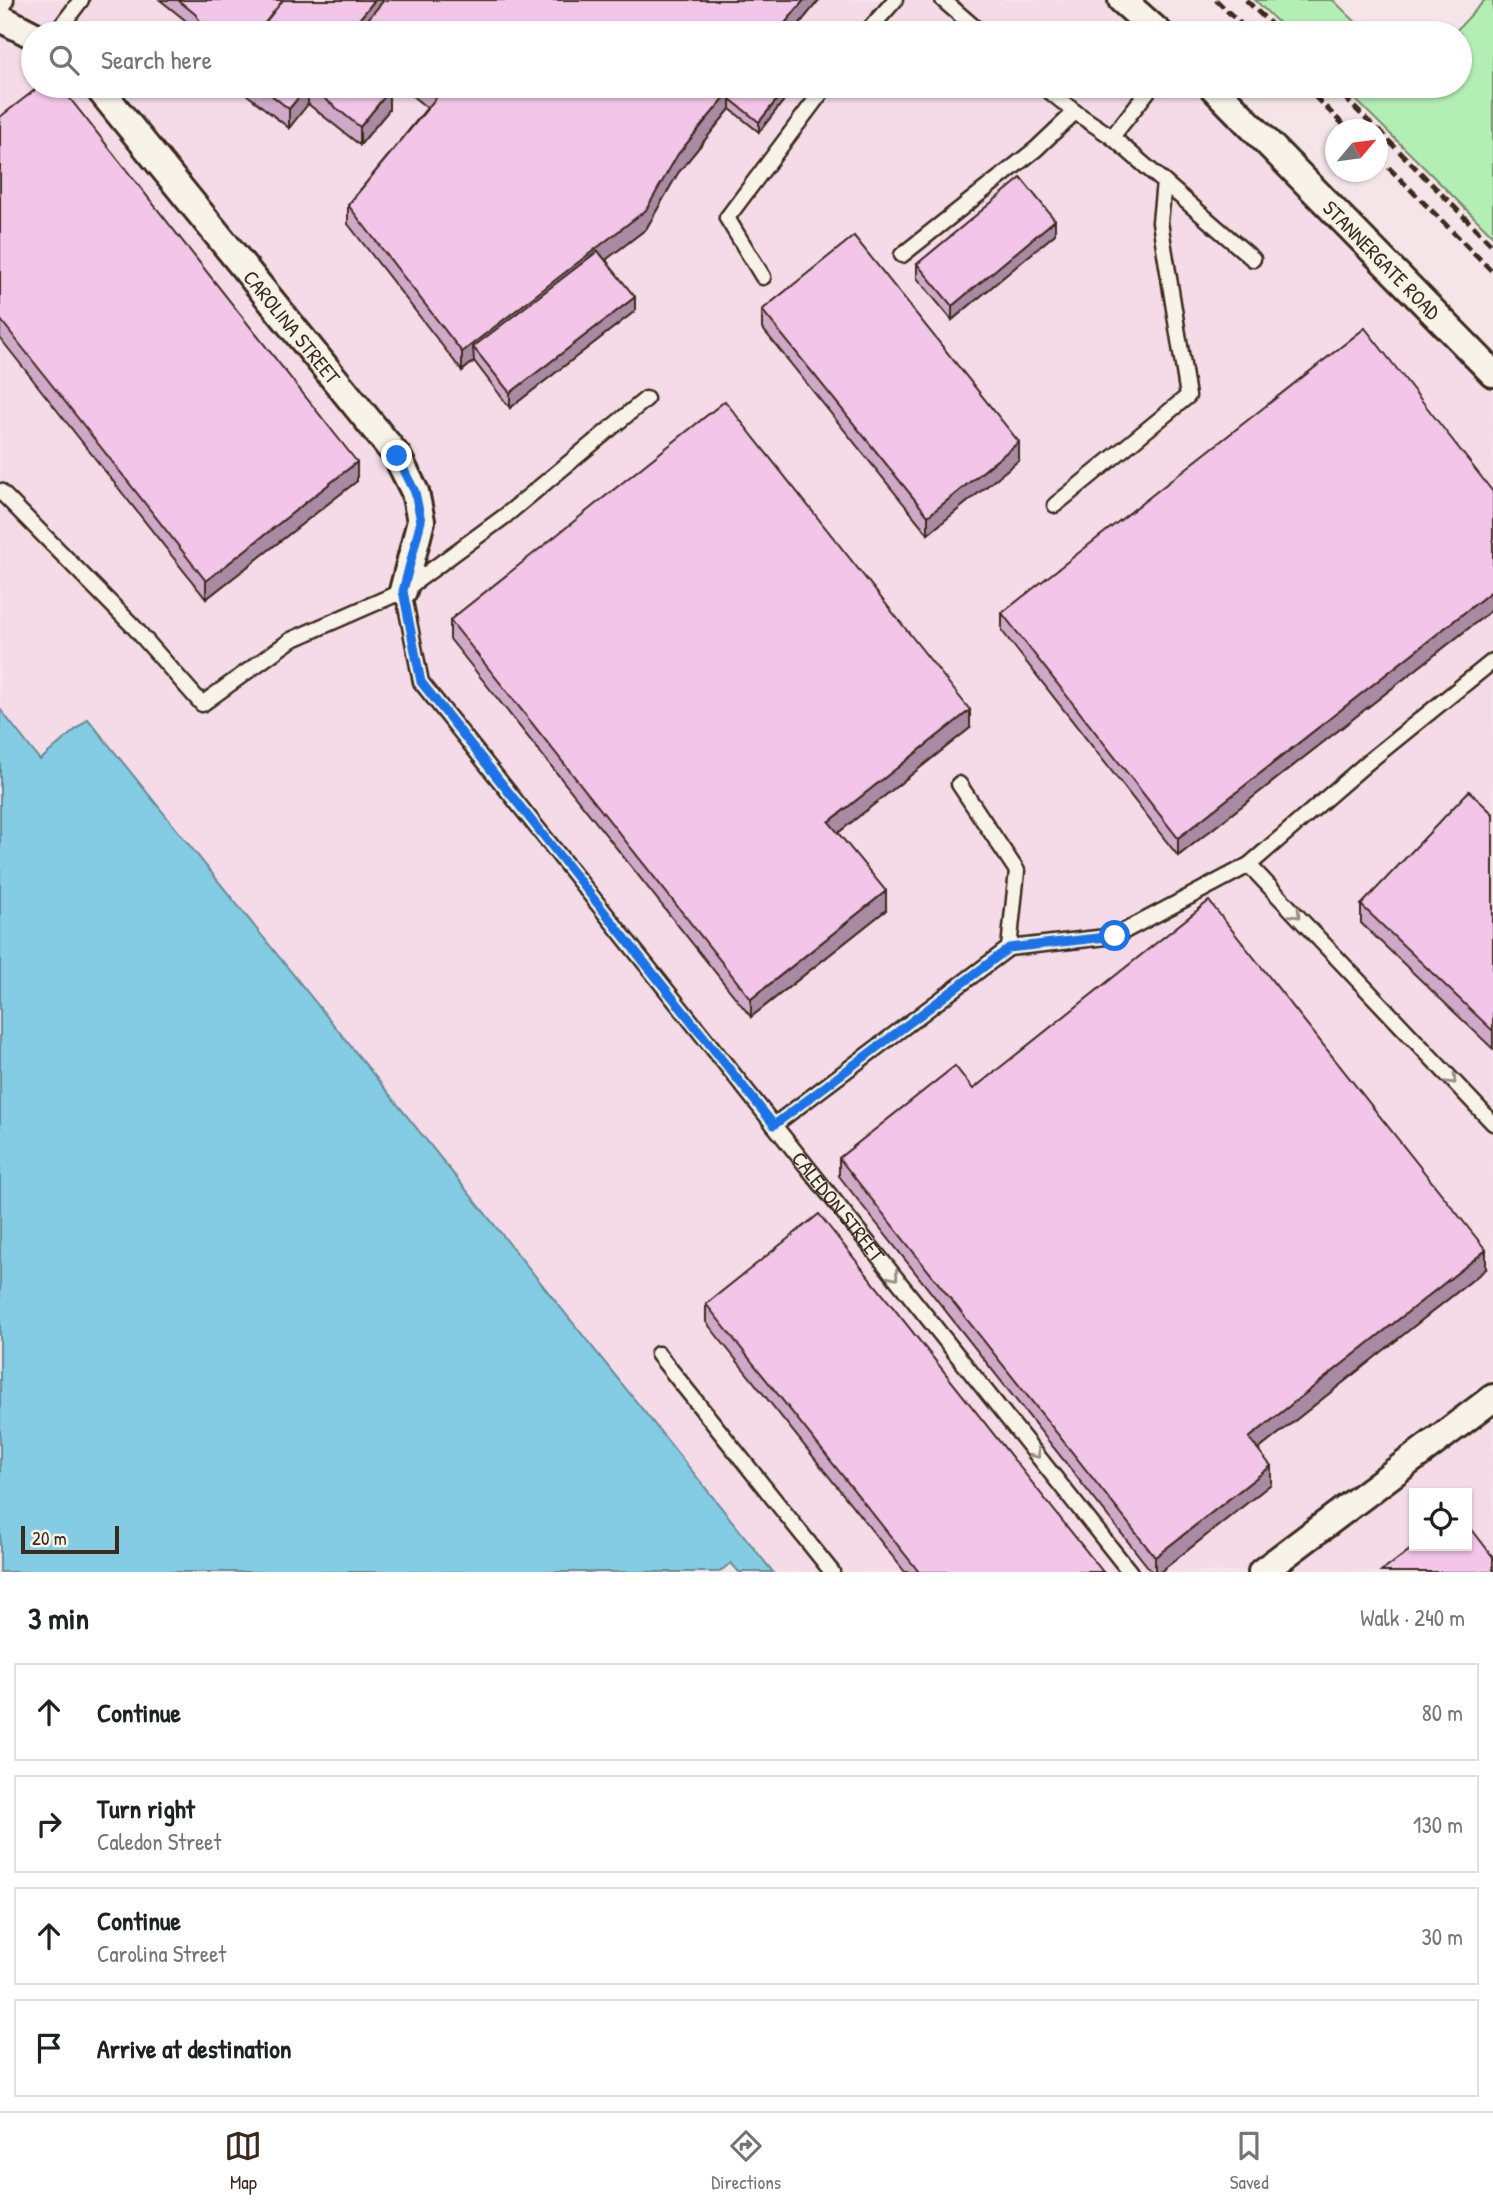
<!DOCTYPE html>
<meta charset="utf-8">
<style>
body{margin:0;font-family:"Patrick Hand",sans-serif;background:#f6f6f6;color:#202124}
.controls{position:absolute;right:21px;bottom:21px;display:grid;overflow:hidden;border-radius:0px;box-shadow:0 2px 5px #0004}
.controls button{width:63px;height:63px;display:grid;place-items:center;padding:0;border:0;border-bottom:2px solid #e0e0e0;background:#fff;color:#202124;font:35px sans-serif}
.compass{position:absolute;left:1325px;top:119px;width:63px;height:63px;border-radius:50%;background:#fff;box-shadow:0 2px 5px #0004;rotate:61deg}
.scale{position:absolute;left:21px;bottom:18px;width:98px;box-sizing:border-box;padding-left:7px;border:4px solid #3b2a1e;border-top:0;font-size:19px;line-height:24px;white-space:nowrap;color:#3b2a1e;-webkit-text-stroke:5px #f7f3e8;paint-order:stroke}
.stop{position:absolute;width:21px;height:21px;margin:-16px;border:5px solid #1a73e8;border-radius:50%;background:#fff}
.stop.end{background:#1a73e8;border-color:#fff;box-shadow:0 2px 7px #0008}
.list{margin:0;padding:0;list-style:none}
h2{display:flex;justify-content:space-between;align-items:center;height:91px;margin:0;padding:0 28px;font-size:30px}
h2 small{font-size:23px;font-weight:400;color:#757577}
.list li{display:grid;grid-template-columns:46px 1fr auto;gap:21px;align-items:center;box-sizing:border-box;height:98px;margin:0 14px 14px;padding:0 14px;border:2px solid #e0e0e0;border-radius:0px}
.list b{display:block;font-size:26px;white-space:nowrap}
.list p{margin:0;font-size:23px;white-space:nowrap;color:#757577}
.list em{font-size:23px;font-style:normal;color:#757577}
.icon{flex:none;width:38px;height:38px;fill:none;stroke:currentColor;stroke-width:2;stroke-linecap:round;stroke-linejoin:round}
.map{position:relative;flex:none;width:1493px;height:1572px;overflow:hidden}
.search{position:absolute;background:#fff;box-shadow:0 2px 5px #0004;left:21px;right:21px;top:21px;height:77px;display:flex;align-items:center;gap:18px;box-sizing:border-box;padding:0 24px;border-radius:38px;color:#757577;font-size:26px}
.sheet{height:539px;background:#fff}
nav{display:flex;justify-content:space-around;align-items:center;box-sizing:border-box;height:98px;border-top:2px solid #e0e0e0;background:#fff;font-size:19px;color:#757577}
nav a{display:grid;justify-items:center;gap:4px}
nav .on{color:#3b2a1e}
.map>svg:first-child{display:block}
.built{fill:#f5dbe8;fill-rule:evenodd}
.green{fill:#b3efb4;stroke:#778c69;stroke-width:2}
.water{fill:#83cce4;stroke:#668b95;stroke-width:2}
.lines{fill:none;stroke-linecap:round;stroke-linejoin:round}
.lane-casing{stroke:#3b2a1e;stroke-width:19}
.street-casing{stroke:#3b2a1e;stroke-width:32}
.lane{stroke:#f7f3e8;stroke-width:14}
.street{stroke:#f7f3e8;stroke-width:26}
.rail{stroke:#3b2a1e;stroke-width:5;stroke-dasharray:10 5;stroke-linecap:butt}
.wall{fill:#d1a9c8;stroke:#3b2a1e;stroke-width:2}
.shaded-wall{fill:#aa8aa3;stroke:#3b2a1e;stroke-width:2}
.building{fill:#f3c5e9;stroke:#3b2a1e;stroke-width:2}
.oneway{stroke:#998e83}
.route{stroke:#1a73e8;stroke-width:9}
.labels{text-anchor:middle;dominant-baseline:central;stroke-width:6;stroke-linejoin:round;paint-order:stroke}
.street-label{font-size:21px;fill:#3b2a1e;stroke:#f7f3e8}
</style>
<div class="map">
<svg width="1493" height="1572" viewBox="0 0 1493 1572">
<rect width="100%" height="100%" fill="#f6e5e8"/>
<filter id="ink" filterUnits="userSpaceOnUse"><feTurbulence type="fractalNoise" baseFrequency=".0143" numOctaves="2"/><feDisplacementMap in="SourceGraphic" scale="14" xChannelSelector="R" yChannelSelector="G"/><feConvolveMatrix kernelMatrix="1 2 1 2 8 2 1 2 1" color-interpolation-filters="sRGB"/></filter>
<g filter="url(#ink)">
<!-- built -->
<path class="built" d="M0,0H1138L1172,33H33V86H1225L1493,349V1572H773L89,719L40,761L0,709ZM1414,1493H1467V1546H1414Z"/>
<!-- green -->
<path class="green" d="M1255,0H1333L1367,33H1289Z
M1485,0H1493V236L1342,86H1460V33H1454Z"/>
<!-- water -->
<path class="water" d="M0,709L40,760L88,719L773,1572H739L731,1563L719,1572H0Z"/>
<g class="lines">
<!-- lane casing -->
<g class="lane-casing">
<g id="lane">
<path d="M943,0L981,33"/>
<path d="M0,15L6,0"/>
<path d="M56,33L81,0"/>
<path d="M866,33L895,0"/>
<path d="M1043,86L1075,112L1112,137L1253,259"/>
<path d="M1112,137L1152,86"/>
<path d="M902,255L1036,149L1075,112"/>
<path d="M763,277L727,218L826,86"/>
<path d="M0,491L134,627L202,704L291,640L403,591L505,516L646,399"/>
<path d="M1055,505L1188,396L1160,222L1164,182"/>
<path id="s1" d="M403,591L421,682L1130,1572"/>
<path d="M959,784L1017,871L1009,948"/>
<path d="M1249,865L1493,1123"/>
<path d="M774,1125L1009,948L1115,936L1249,865L1368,762L1493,661"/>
<path d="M658,1354L832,1572"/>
</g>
</g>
<!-- street casing -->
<g class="street-casing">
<g id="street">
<path d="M1122,0L1159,33"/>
<path d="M0,18L33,35"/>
<path id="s2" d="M97,86L397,456L415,492L421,521L403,591"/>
<path id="s3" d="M1212,86L1493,373"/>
<path d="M1262,1572L1493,1398"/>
</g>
</g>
<!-- lane -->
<use href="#lane" class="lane"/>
<!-- street -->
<use href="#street" class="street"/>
<!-- rail -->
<path class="rail" d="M1216,0L1250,33
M1246,0L1280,33
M1304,86L1349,130
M1333,86L1377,130
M1378,130L1493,246
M1378,157L1493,272"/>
</g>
<!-- wall -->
<path class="wall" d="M160,0H819L795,29L801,33H199L195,28Z
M236,86H382L389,110L360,145L308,104L289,128Z
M400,86H795L759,132L730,109L678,173L646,229L606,259L635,311L510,408L474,361L462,371L348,224V205L427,108Z
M0,117L357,481L206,599L0,338Z
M1055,234L952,320L917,278V264Z
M762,310L1019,460L928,534L762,328Z
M1493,492V609L1178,856L1002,631V613Z
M450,620L970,728L838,833L886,910L751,1017L450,639Z
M1493,814V1049L1361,923V905Z
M973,1089L1486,1269L1258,1450L1271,1484L1160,1572H1152L839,1176V1158Z
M706,1304L1103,1572H905L706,1322Z"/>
<!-- shaded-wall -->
<path class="shaded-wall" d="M375,0H389L358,31V33H348Z
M804,0H819L792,33H777Z
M308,86V104L289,128V109Z
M734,86H749L730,99V109L678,173L646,229L481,356L473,347L474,361L462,371V352L678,154Z
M788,86H795L759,132V122Z
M389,91V110L360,145V127Z
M1055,220V234L952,320V306Z
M635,297V311L510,408V393Z
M1019,442V460L928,534V516Z
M357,462V481L206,599V581Z
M1493,590V609L1178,856V838Z
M970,710V728L829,840V822Z
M886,891V910L751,1017V999Z
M1486,1250V1269L1249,1457V1438Z
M1271,1466V1484L1160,1572H1155V1557Z"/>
<!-- building -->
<path class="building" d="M178,0H283L257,33H208L195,14Z
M283,0H375L348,33H257Z
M384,0H804L777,33H361L358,31Z
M790,25L801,33H784Z
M40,86H60L357,462L206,581L0,319V117Z
M260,86H308L289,109Z
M309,86H382L389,91L360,127Z
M422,86H734L678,154L646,210L462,352L348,205L436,98Z
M741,86H788L759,122L730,99Z
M1021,178L1055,220L952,306L917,264Z
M854,236L1019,442L928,516L762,310Z
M598,251L635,297L510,393L473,347Z
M1365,328L1493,492V590L1178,838L1002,613Z
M725,401L970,710L829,822L886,891L751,999L450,620Z
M1469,791L1493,814V1031L1361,905Z
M1209,901L1486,1250L1249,1438L1271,1466L1155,1557L839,1158L955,1066L973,1089Z
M819,1214L1103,1572H919L706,1304Z
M1467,1523L1493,1557V1572H1381L1415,1546H1467Z"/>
<!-- one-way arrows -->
<defs><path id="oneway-chevron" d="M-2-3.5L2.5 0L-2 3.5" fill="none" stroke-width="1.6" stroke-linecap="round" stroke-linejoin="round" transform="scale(1.75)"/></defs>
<g class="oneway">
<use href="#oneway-chevron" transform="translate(1296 914) rotate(46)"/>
<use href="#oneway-chevron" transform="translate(1452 1080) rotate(47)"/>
<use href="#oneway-chevron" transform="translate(894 1276) rotate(51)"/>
<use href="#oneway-chevron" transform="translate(1036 1454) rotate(51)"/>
</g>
</g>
<g class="lines" filter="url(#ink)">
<!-- route -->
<path class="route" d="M397,456L415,492L421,521L403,591L421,682L774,1125L1009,948L1115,936"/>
</g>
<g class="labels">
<!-- street labels -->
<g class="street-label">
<text stroke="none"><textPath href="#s3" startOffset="243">STANNERGATE ROAD</textPath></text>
<text stroke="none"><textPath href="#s2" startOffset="310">CAROLINA STREET</textPath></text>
<text stroke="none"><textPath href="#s1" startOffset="763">CALEDON STREET</textPath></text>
</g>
</g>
</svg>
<div class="controls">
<button><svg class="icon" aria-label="locate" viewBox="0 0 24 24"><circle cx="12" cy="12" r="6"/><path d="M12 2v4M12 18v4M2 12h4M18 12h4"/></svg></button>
</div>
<svg class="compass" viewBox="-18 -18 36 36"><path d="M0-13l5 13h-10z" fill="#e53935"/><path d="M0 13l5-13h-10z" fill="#757577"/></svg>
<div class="scale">20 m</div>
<div class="stop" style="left:1115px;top:936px"></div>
<div class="stop end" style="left:397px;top:456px"></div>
<div class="search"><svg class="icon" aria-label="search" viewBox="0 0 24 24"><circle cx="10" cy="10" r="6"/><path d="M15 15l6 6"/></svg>Search here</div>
</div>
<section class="sheet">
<h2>3 min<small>Walk · 240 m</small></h2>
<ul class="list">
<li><svg class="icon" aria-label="ahead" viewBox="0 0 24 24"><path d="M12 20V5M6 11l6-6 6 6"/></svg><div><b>Continue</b></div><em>80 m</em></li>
<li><svg class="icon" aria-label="right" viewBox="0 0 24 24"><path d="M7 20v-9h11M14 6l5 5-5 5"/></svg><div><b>Turn right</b><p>Caledon Street</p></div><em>130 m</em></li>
<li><svg class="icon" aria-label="ahead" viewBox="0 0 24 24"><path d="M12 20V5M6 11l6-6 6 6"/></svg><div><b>Continue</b><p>Carolina Street</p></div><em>30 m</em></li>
<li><svg class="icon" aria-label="arrive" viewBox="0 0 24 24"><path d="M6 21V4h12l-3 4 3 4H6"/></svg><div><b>Arrive at destination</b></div></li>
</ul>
</section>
<nav>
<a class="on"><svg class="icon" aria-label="map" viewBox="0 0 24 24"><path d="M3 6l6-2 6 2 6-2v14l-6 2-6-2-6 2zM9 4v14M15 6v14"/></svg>Map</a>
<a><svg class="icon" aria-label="directions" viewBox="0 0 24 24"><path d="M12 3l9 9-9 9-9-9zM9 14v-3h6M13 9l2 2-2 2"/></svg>Directions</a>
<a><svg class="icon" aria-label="saved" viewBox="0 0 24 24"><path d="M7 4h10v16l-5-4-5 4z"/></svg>Saved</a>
</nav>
